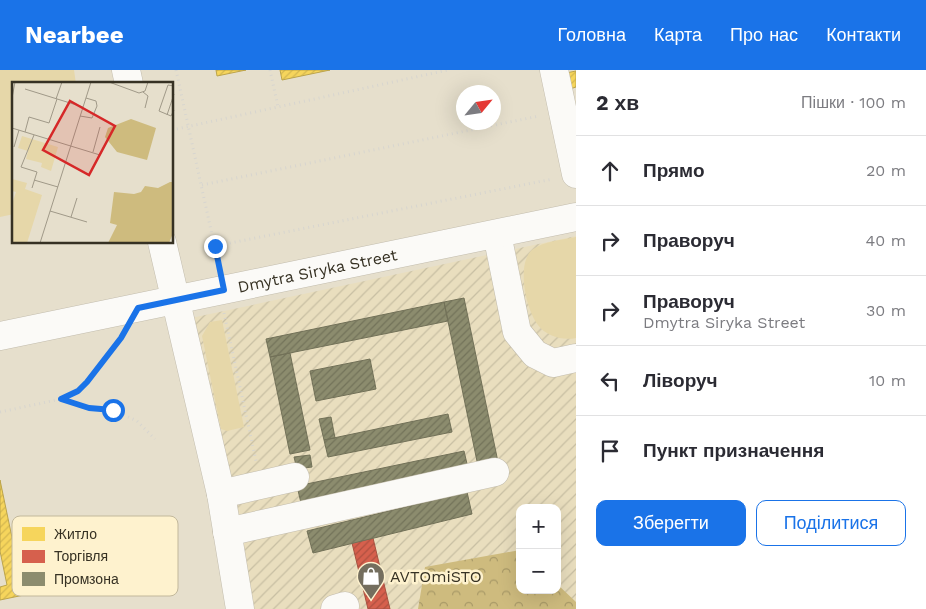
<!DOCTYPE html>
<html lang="uk">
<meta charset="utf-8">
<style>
body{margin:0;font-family:"Work Sans",sans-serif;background:#f2f2f3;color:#2b2b33}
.controls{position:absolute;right:15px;bottom:15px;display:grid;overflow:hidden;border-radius:10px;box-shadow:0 5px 20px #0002}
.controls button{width:45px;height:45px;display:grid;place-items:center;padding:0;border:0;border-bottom:1px solid #e1e1e2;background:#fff;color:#2b2b33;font:25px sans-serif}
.compass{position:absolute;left:456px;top:15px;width:45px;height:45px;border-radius:50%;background:#fff;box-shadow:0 5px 20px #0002;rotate:61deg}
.stop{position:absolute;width:15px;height:15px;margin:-11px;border:4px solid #1a73e8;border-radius:50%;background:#fff}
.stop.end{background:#1a73e8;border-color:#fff;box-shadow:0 1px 5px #0008}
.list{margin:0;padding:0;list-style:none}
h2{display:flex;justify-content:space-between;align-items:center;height:65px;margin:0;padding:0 20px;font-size:21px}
h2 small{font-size:16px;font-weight:400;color:#7c7c81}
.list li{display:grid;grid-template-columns:32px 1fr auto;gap:15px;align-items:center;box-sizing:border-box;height:70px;padding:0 20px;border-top:1px solid #e1e1e2}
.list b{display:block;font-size:19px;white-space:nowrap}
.list p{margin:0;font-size:16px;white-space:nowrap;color:#7c7c81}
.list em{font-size:16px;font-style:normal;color:#7c7c81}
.actions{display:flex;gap:10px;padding:15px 20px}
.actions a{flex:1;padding:11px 0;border:1px solid #1a73e8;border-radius:10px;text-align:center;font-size:18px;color:#1a73e8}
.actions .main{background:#1a73e8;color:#fff}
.icon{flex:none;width:28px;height:28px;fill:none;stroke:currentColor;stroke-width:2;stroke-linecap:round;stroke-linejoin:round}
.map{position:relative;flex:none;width:576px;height:539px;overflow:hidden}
header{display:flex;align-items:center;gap:30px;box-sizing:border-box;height:70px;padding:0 25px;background:#1a73e8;color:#fff}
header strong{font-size:24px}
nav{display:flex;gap:28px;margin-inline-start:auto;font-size:18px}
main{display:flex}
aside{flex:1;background:#fff}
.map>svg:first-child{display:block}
.industrial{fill:url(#industrial-furrows);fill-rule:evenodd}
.green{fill:#e6d7a9}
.forest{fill:url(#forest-crowns)}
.homes{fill:url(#homes-hatch);stroke:#bca44b}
.shops{fill:url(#shops-hatch);stroke:#a65240}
.industry{fill:url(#industry-hatch);stroke:#727158}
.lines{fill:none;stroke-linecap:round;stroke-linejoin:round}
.minor-casing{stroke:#c2bcad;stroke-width:29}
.path{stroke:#d7d5cf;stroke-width:3;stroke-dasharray:1 4;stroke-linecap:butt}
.minor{stroke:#fbfaf7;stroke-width:28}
.route{stroke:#1a73e8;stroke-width:6}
.labels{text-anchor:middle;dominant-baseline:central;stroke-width:5;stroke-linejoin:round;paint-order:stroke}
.street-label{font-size:16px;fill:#363123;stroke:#fef2ce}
.poi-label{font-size:16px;fill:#363123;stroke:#fef2ce;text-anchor:start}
.inset-road{fill:none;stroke:#a09988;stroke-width:1}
.view{fill:#d62828;fill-opacity:0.15;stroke:#d62828;stroke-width:2.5}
.inset-edge{fill:none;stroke:#363123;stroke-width:2.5}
.key{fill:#fef2ce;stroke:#c2b89b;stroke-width:1}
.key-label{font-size:14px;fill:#363123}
</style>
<header>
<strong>Nearbee</strong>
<nav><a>Головна</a><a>Карта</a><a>Про нас</a><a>Контакти</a></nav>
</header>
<main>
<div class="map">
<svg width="576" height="539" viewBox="0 0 576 539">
<defs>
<pattern id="industrial-furrows" width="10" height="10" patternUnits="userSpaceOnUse" patternTransform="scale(1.25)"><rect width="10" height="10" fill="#e9debe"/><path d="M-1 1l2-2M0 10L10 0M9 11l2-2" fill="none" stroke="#c8bfa3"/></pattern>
<pattern id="forest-crowns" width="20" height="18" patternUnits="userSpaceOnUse" patternTransform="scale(1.25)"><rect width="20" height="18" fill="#cebb7e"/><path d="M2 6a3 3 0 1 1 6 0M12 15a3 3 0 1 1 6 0" fill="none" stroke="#a89967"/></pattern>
<pattern id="homes-hatch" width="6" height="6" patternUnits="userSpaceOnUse" patternTransform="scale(1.25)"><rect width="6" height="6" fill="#f6d55c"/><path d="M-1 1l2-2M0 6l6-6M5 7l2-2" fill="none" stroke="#d4b750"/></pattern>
<pattern id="shops-hatch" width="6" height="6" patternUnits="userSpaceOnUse" patternTransform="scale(1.25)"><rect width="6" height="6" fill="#d6604d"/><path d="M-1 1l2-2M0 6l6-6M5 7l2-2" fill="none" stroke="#ae5040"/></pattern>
<pattern id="industry-hatch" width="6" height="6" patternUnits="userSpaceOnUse" patternTransform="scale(1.25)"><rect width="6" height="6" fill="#8c8c6e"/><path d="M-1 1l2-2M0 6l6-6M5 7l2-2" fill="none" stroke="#73735a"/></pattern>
</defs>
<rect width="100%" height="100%" fill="#e6dfcc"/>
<!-- industrial -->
<path class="industrial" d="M576,166V539H249L191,248ZM520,438H557V520H520Z"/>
<!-- green -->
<path class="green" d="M0,0H74L76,14H14V144L0,147Z
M576,167V268C563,271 546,266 538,255C526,240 516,194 532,180C543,171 563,170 576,167Z
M222,250L244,357L227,361L221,359L202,266L210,252Z"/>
<!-- forest -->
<path class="forest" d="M520,480V520H557V514L576,532V539H418L425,497Z"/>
<!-- homes -->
<path class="homes" d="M216,0H246L217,6Z
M280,0H330L282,10Z
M576,1V17L570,19L566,3Z
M0,410L24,525L0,530V517L7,515L0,481Z"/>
<!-- shops -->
<path class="shops" d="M373,468L390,539H368L352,473Z"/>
<!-- industry -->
<path class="industry" d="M464,228L498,392L478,396L444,232Z
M444,232L448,251L270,287L266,269Z
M290,283L310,380L290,384L270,287Z
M370,289L376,319L316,331L310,301Z
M448,344L452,362L328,387L324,370Z
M331,347L335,368L324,370L319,349Z
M464,381L468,398L301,433L297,416Z
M310,385L312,397L297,399L294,387Z
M467,422L472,444L313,483L307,461Z"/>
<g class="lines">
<!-- minor casing -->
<g class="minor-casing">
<g id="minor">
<path d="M126,0L129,14"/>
<path d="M554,0L576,104"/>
<path d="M497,164L517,262L535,284L553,293L576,288"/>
<path d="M162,172L221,424L240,539"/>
<path id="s1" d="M0,266L576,147"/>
<path d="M221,424L295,407"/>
<path d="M227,462L495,402"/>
<path d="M335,539L345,536"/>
</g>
</g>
<!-- path -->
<path class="path" d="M176,0L219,197
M270,0L278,37
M172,60L448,0
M202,115L539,46
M215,176L553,109
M224,243L256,391
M61,329L89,338L113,340L137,351L155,369
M0,342L61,329L78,321L122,266"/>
<!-- minor -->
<use href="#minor" class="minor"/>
</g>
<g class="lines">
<!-- route -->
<path class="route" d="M113,340L89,338L61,329L78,321L87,312L121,268L138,238L224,220L215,176"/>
</g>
<!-- icons -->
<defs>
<g id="shop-pin" transform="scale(1.4375)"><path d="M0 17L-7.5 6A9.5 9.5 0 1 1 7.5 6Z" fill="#746e5e" stroke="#fef2ce"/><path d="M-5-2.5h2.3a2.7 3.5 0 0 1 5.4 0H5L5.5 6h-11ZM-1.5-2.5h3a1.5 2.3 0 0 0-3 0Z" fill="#fff"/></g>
</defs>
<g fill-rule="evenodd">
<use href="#shop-pin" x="371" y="506"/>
</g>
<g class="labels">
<!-- street labels -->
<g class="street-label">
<text stroke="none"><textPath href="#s1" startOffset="324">Dmytra Siryka Street</textPath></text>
</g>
<!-- poi labels -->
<g class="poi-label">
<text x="390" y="506">AVTOmiSTO</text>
</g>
</g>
<!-- overview -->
<g transform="translate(12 12)">
<rect width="161" height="161" fill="#e6dfcc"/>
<path d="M10,54L46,65L39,89L29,85L30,81L14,77L16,69L6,66ZM0,97L15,101L13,107L30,113L15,161H0V122L4,110L0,109Z" fill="#e6d7a9"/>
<path d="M119,37L144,46L135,78L105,70L93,55L96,46ZM158,100H161L162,149L157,161H96L105,143L98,141L102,110L122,112L129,110L133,104L146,106Z" fill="#cebb7e"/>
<path class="inset-road" d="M97,0L127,11L133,9L136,0M162,4L156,3L147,29L159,34L162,28M13,7L71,25M131,10L136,14L133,26M0,16L3,0M44,17L50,0M155,33L162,12M68,34L80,36L85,24L84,19L74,16M0,46L88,73L92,64M13,50L17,35L37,41L45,17M2,65L7,48M81,70L88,45M22,98L46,105M20,106L25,90L9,85L22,53M38,129L75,140M59,135L65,116M28,161L79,0"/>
<path class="view" d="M58,19L103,44L77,93L31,68Z"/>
<rect width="161" height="161" class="inset-edge"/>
</g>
<!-- legend -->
<rect x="12" y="446" width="166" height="80" rx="8" class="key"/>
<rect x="22" y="457" width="23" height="14" fill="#f6d55c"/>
<rect x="22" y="480" width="23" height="13" fill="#d6604d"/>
<rect x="22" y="502" width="23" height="14" fill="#8c8c6e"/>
<g class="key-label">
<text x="54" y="469">Житло</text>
<text x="54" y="491">Торгівля</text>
<text x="54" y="514">Промзона</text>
</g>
</svg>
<div class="controls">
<button>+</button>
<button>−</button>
</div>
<svg class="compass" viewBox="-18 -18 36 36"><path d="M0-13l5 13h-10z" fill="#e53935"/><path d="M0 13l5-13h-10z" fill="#7c7c81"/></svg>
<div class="stop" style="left:113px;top:340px"></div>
<div class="stop end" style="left:215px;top:176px"></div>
</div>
<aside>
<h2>2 хв<small>Пішки · 100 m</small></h2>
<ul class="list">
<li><svg class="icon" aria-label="ahead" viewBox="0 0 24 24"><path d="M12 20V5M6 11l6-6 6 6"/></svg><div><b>Прямо</b></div><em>20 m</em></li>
<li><svg class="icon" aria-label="right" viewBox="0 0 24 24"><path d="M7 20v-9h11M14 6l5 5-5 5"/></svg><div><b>Праворуч</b></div><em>40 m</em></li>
<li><svg class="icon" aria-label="right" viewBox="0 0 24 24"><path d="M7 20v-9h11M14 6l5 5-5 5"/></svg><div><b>Праворуч</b><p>Dmytra Siryka Street</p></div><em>30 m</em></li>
<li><svg class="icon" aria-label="left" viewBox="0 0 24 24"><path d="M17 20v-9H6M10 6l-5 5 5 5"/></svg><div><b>Ліворуч</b></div><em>10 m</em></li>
<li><svg class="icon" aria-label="arrive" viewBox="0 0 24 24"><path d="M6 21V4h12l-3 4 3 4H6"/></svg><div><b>Пункт призначення</b></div></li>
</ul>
<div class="actions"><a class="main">Зберегти</a><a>Поділитися</a></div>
</aside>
</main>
